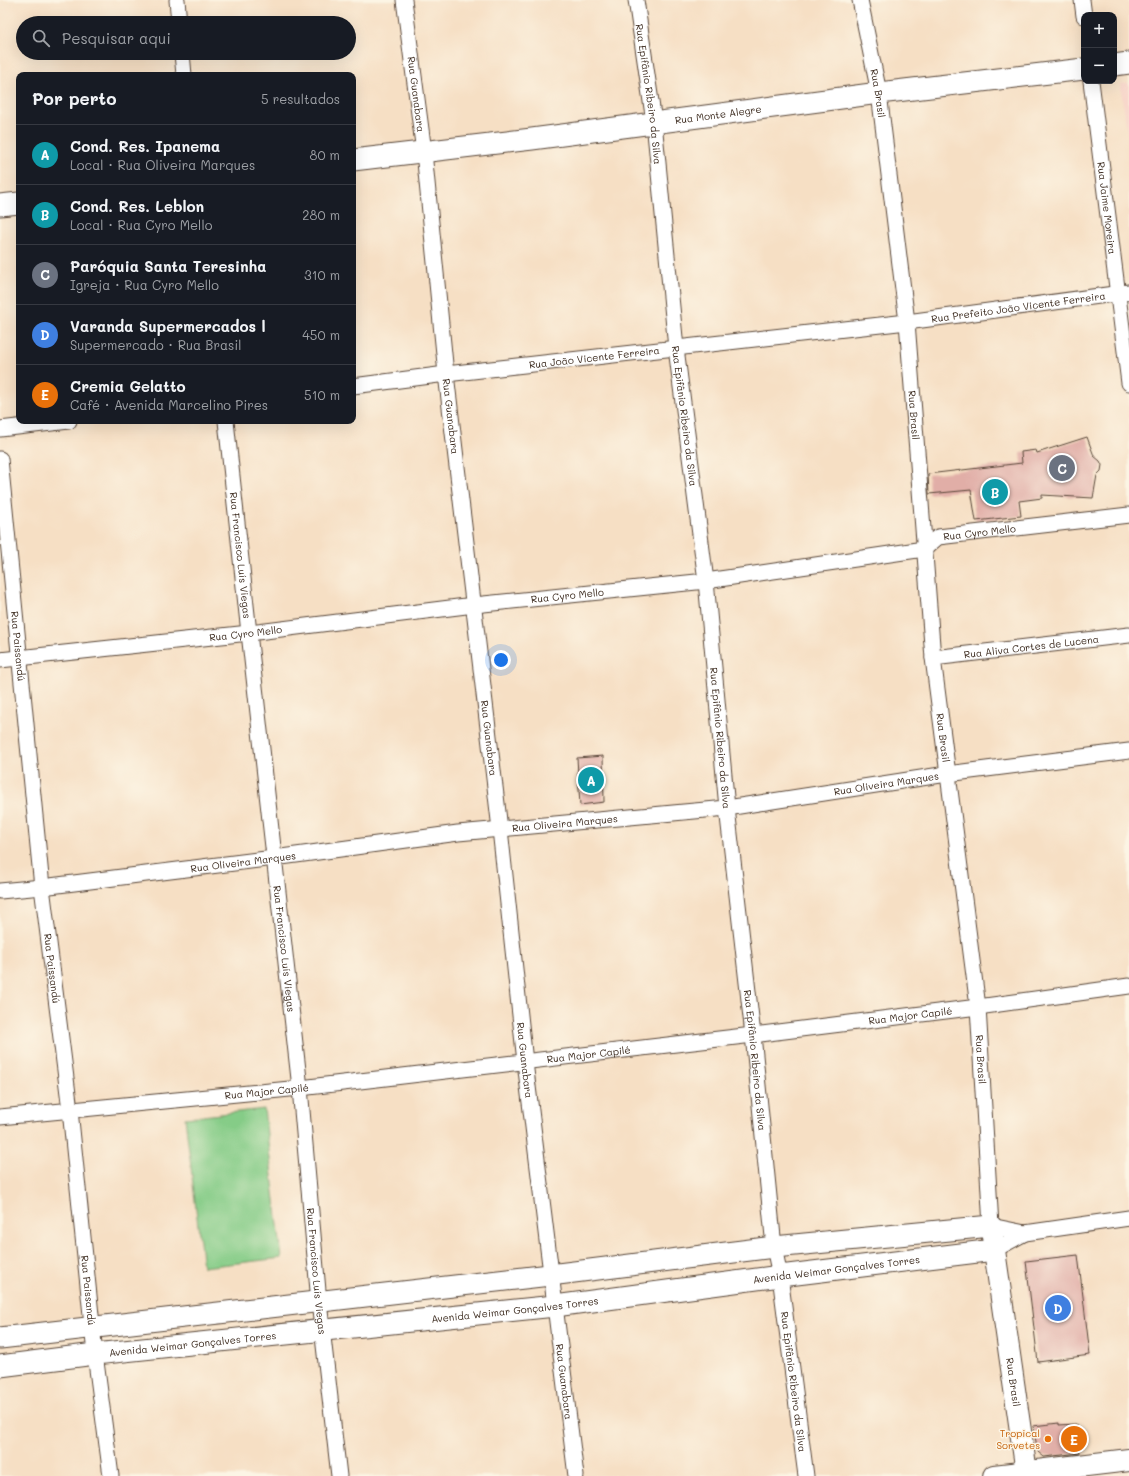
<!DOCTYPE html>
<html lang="pt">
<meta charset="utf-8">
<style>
body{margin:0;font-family:Mali,sans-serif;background:#242831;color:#f1f3f6}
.controls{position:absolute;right:12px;top:12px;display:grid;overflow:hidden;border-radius:8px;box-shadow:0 4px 16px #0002}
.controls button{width:36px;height:36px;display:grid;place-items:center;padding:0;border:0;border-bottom:1px solid #363941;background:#171b24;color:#f1f3f6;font:20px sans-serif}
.you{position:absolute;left:501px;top:660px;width:14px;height:14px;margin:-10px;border:3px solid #fff;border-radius:50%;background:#1a73e8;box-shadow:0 0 0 6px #1a73e833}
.badge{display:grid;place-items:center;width:26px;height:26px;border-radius:50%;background:#0b8043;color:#fff;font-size:13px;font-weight:700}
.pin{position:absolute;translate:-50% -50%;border:2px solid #fff;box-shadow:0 1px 4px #0006}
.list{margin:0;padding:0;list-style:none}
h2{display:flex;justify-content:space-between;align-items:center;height:52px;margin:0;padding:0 16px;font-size:17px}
h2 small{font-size:13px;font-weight:400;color:#9ea1a6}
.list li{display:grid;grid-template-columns:26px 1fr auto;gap:12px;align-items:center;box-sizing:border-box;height:60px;padding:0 16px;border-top:1px solid #363941}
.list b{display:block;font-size:15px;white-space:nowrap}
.list p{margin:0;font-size:13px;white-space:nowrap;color:#9ea1a6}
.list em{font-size:13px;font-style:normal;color:#9ea1a6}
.icon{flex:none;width:22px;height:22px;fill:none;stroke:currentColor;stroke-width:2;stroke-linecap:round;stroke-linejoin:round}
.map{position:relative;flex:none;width:1129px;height:1476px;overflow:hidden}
.search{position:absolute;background:#171b24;box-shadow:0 4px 16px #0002;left:16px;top:16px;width:340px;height:44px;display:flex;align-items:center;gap:10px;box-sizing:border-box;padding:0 14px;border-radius:22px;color:#9ea1a6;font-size:15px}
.panel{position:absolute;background:#171b24;box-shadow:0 4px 16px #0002;left:16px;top:72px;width:340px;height:352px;border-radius:8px}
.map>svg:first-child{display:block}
.built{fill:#f7d1c6}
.grass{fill:#85cc87;stroke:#607b52}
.building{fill:#e1aea7}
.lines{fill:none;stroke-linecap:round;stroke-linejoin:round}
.street-casing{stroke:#574537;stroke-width:17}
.secondary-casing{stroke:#574537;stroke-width:23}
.primary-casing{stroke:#574537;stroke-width:24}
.street{stroke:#fff;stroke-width:15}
.secondary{stroke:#fff;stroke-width:21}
.primary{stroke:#fff;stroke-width:22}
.food-dot{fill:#e8710a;stroke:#fcf5e5;stroke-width:1.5}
.labels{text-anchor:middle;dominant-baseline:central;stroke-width:3;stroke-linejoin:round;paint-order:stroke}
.street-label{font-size:10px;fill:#3b2a1e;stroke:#fcf5e5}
.food-label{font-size:10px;fill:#c56008;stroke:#fcf5e5;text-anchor:end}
</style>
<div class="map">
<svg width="1129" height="1476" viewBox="0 0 1129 1476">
<rect width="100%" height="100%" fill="#fcf5e5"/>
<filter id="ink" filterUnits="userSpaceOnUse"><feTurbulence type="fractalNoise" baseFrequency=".025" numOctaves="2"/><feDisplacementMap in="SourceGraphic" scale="8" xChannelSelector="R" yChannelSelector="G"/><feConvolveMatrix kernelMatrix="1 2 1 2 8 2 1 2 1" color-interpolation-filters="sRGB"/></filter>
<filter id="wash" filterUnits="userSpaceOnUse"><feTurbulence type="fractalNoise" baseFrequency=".012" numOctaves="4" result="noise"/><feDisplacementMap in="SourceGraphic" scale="16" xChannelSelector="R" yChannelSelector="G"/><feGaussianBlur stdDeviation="0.9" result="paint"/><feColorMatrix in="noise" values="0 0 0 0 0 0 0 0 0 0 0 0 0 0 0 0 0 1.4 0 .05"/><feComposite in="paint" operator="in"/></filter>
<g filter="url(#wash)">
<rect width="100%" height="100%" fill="#f6dfc4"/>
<!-- built -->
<path class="built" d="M1129,83V143L1120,84Z"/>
<!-- grass -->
<path class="grass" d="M264,1109L282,1258L203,1267L185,1118Z"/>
<g id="blocks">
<!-- building -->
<path class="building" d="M1087,437L1094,456L1100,461L1102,465L1101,471L1097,475L1093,498L1042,495V498L1019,501L1021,516L976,521L971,490L929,494L928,474L1022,463L1021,452L1036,450L1037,453Z
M603,756L604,802L580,805L577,758Z
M1078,1255L1090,1355L1038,1362L1026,1261Z
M1059,1423V1425L1076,1424L1080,1453L1044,1457L1038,1452L1033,1426Z"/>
</g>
</g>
<g filter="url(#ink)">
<use href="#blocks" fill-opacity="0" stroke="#574537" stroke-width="1"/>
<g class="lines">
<!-- street casing -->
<g class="street-casing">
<g id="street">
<path d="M177,0L179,23"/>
<path id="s1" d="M404,0L424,152L446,374L500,829L525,1062L576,1476"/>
<path id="s2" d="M636,0L654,122L676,348L706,581L727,808L753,1035L774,1247L780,1276L806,1476"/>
<path id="s3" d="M860,0L879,93L907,322L933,658L978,1007L991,1226L1025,1233L1129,1218"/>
<path d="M1082,0L1084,16"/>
<path d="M182,53L184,75"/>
<path id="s4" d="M1091,81L1129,383"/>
<path id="s5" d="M353,386L446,374L907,322L1129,292"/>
<path id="s6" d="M226,421L249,633L300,1088L319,1302L339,1476"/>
<path d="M0,429L69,421"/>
<path id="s7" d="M0,459L42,887L70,1110L95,1354L111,1476"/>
<path id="s8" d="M933,658L1129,635"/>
<path id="s9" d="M0,660L249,633L474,605L706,581L924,549L938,537L1129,515"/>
<path id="s10" d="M0,891L42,887L274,858L458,833L727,808L947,774L1129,751"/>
<path id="s11" d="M0,1117L300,1088L753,1035L978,1007L1129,986"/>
<path d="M994,1250L1025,1233"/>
</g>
</g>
<!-- secondary casing -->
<g class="secondary-casing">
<g id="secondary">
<path d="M1114,65L1129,63"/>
<path id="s12" d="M353,160L532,139L879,93L1084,69"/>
<path d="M0,205L19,203"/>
<path id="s13" d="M0,1338L550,1275L774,1247L991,1226L1027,1476"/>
<path id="s14" d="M0,1366L95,1354L555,1306L780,1276L994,1250"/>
</g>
</g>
<!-- primary casing -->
<g class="primary-casing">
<path id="primary" d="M994,1476L1129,1460"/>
</g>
<!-- street -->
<use href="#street" class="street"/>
<!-- secondary -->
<use href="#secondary" class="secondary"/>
<!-- primary -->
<use href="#primary" class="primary"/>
</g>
</g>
<!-- markers -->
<circle class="food-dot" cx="1048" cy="1439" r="4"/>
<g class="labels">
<!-- street labels -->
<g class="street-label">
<text stroke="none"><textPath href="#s1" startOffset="95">Rua Guanabara</textPath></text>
<text stroke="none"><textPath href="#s2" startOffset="95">Rua Epifânio Ribeiro da Silva</textPath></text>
<text stroke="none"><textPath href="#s3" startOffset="95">Rua Brasil</textPath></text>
<text stroke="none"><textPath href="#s12" startOffset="368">Rua Monte Alegre</textPath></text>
<text stroke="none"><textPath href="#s4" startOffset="128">Rua Jaime Moreira</textPath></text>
<text stroke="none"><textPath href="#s5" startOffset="670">Rua Prefeito João Vicente Ferreira</textPath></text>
<text stroke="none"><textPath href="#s5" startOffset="243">Rua João Vicente Ferreira</textPath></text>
<text stroke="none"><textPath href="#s3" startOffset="419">Rua Brasil</textPath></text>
<text stroke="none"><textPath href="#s1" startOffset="419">Rua Guanabara</textPath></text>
<text stroke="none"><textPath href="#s2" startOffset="419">Rua Epifânio Ribeiro da Silva</textPath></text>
<text stroke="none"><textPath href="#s9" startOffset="991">Rua Cyro Mello</textPath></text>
<text stroke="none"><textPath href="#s6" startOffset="135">Rua Francisco Luís Viegas</textPath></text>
<text stroke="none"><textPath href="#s9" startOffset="571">Rua Cyro Mello</textPath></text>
<text stroke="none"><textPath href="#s9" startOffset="247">Rua Cyro Mello</textPath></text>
<text stroke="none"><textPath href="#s7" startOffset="188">Rua Paissandú</textPath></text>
<text stroke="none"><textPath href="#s8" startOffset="99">Rua Aliva Cortes de Lucena</textPath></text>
<text stroke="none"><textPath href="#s1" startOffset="743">Rua Guanabara</textPath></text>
<text stroke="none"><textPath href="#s2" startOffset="743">Rua Epifânio Ribeiro da Silva</textPath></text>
<text stroke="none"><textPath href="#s3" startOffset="743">Rua Brasil</textPath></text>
<text stroke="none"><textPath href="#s10" startOffset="893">Rua Oliveira Marques</textPath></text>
<text stroke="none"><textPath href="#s10" startOffset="569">Rua Oliveira Marques</textPath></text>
<text stroke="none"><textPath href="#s10" startOffset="245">Rua Oliveira Marques</textPath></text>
<text stroke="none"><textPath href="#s6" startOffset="531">Rua Francisco Luís Viegas</textPath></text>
<text stroke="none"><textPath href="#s7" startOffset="512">Rua Paissandú</textPath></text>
<text stroke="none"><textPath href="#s11" startOffset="916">Rua Major Capilé</textPath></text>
<text stroke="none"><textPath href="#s11" startOffset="592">Rua Major Capilé</textPath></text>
<text stroke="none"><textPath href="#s1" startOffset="1067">Rua Guanabara</textPath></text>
<text stroke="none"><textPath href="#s2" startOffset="1067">Rua Epifânio Ribeiro da Silva</textPath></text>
<text stroke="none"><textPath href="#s3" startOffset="1067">Rua Brasil</textPath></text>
<text stroke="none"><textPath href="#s11" startOffset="268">Rua Major Capilé</textPath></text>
<text stroke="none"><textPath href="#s14" startOffset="842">Avenida Weimar Gonçalves Torres</textPath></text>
<text stroke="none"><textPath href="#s6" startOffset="855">Rua Francisco Luís Viegas</textPath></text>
<text stroke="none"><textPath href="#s7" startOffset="836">Rua Paissandú</textPath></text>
<text stroke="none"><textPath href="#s14" startOffset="518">Avenida Weimar Gonçalves Torres</textPath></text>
<text stroke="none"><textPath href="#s14" startOffset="194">Avenida Weimar Gonçalves Torres</textPath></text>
<text stroke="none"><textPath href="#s1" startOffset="1391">Rua Guanabara</textPath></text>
<text stroke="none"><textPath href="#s2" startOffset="1391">Rua Epifânio Ribeiro da Silva</textPath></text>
<text stroke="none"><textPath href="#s13" startOffset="1155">Rua Brasil</textPath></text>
</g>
<!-- food labels -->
<g class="food-label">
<text x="1040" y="1433">Tropical<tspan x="1040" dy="12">Sorvetes</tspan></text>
</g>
</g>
</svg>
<div class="controls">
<button>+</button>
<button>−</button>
</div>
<div class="you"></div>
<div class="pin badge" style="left:591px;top:780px;background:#0f9aa8">A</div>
<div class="pin badge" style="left:995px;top:492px;background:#0f9aa8">B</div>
<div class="pin badge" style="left:1062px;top:468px;background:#6b7280">C</div>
<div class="pin badge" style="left:1058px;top:1308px;background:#3f7fe0">D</div>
<div class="pin badge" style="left:1074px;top:1439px;background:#e8710a">E</div>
<div class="search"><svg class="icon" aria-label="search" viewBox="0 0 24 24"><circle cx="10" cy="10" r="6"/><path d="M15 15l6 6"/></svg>Pesquisar aqui</div>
<section class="panel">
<h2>Por perto<small>5 resultados</small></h2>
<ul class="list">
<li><span class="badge" style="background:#0f9aa8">A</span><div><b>Cond. Res. Ipanema</b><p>Local · Rua Oliveira Marques</p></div><em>80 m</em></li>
<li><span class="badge" style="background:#0f9aa8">B</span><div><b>Cond. Res. Leblon</b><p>Local · Rua Cyro Mello</p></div><em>280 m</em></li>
<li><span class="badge" style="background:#6b7280">C</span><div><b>Paróquia Santa Teresinha</b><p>Igreja · Rua Cyro Mello</p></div><em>310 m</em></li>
<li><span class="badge" style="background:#3f7fe0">D</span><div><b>Varanda Supermercados l</b><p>Supermercado · Rua Brasil</p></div><em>450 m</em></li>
<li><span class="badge" style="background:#e8710a">E</span><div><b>Cremia Gelatto</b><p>Café · Avenida Marcelino Pires</p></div><em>510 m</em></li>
</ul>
</section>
</div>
